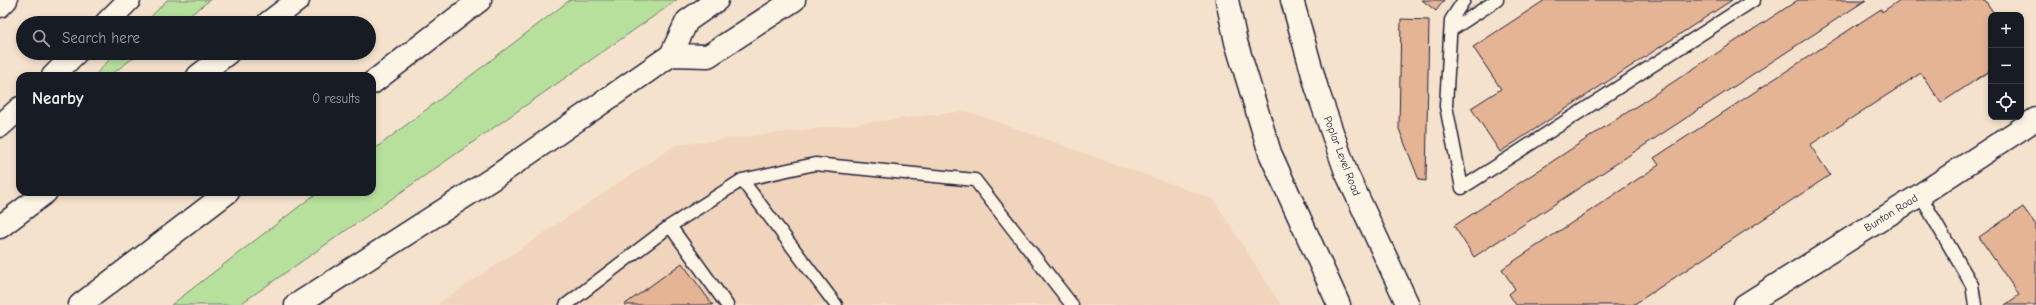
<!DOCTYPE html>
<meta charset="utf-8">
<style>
body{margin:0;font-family:"Comic Neue",sans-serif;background:#20242c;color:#f1f3f6}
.controls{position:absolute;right:12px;top:12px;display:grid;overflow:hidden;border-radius:8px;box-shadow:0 2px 6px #0003}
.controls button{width:36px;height:36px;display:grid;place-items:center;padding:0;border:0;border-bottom:1px solid #363941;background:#171b24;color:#f1f3f6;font:20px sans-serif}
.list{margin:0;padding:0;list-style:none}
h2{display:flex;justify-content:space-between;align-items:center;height:52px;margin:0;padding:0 16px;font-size:17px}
h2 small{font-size:13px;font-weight:400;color:#9ea1a6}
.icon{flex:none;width:22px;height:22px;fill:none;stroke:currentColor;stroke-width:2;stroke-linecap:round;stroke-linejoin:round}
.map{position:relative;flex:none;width:2036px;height:305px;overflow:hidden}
.search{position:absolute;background:#171b24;box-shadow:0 2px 6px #0003;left:16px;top:16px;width:360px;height:44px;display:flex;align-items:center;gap:10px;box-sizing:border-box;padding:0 14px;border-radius:22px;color:#9ea1a6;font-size:15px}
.panel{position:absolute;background:#171b24;box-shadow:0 2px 6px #0003;left:16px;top:72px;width:360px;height:124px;border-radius:12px}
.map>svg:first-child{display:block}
.built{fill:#f0d4bc}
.green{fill:#b8e09d;stroke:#6d816c}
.building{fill:#e4b495;stroke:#22223b}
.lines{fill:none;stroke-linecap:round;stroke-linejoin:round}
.lane-casing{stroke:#22223b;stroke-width:15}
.street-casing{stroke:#22223b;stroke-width:25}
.secondary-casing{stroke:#22223b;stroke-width:25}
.highway-casing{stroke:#22223b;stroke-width:25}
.lane{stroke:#fcf5e5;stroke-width:12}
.street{stroke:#fcf5e5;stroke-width:22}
.secondary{stroke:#fcf5e5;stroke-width:22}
.highway{stroke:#fcf5e5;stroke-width:22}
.labels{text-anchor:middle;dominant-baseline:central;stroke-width:4;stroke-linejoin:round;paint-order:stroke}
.street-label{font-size:11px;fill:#22223b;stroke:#fcf5e5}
</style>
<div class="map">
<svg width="2036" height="305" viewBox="0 0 2036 305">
<rect width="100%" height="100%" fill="#f5e2cd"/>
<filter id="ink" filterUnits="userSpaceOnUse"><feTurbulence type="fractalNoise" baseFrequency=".025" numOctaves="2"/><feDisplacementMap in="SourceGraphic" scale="8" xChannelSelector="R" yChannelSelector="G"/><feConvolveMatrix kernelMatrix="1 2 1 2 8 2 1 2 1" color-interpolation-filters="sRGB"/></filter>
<g filter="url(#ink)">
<!-- built -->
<path class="built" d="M966,111L1213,199L1281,305H436L676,145Z"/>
<!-- green -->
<path class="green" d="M167,0H210L180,23H145Z
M570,0H677L239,305H171L318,192H372V151Z
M116,53H140L109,76H94Z"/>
<!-- building -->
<path class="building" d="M1422,0H1444L1436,11Z
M1545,0H1732L1500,152L1471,108L1501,89L1473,47Z
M1798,0H1866L1474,257L1454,226Z
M1900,0H1985L1995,15H1991V70L1941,103L1921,73L1810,145L1830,175L1633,305H1516L1509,294L1515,289L1502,269L1659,165L1654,158L1881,9L1882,12Z
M1401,19L1429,20L1426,181L1419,180L1399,129Z
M2023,207L2036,225V305H2005L2019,295L1979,237Z
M682,263L713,305H624Z"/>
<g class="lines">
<!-- lane casing -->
<g class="lane-casing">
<path id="lane" d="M1464,0L1451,20L1446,106L1462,188L1754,0
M1451,30L1497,0
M742,180L836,305
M1920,195L1972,285L1975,305
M670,226L727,305
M566,305L670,226L742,180L815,164L975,180L1072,305"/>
</g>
<!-- street casing -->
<g class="street-casing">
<path id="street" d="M0,6L6,0
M1745,305L1920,195L2036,119"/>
</g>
<!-- secondary casing -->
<g class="secondary-casing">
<path id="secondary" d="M1227,0L1236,42L1270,153L1339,305
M1292,0L1317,89L1346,172L1408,305"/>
</g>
<!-- highway casing -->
<g class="highway-casing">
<path id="highway" d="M106,23L129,0
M268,23L298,0
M671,55L708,56L794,0
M53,76L76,53
M198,76L228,53
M372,83L480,0
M0,126L20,108
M0,227L46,192
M80,305L228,192
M296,305L492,179L671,55L687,21L717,0"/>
</g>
<!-- lane -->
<use href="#lane" class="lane"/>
<!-- street -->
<use href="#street" class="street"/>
<!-- secondary -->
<use href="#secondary" class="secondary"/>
<!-- highway -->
<use href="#highway" class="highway"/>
</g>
</g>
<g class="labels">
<!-- street labels -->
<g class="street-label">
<text transform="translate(1342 156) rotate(69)">Poplar Level Road</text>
<text transform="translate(1891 213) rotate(-32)">Bunton Road</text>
</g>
</g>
</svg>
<div class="controls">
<button>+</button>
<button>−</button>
<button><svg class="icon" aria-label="locate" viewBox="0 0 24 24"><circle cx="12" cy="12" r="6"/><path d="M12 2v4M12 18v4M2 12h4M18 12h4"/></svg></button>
</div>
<div class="search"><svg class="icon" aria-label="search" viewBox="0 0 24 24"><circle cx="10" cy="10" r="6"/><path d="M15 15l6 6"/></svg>Search here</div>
<section class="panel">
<h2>Nearby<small>0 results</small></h2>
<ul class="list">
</ul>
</section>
</div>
